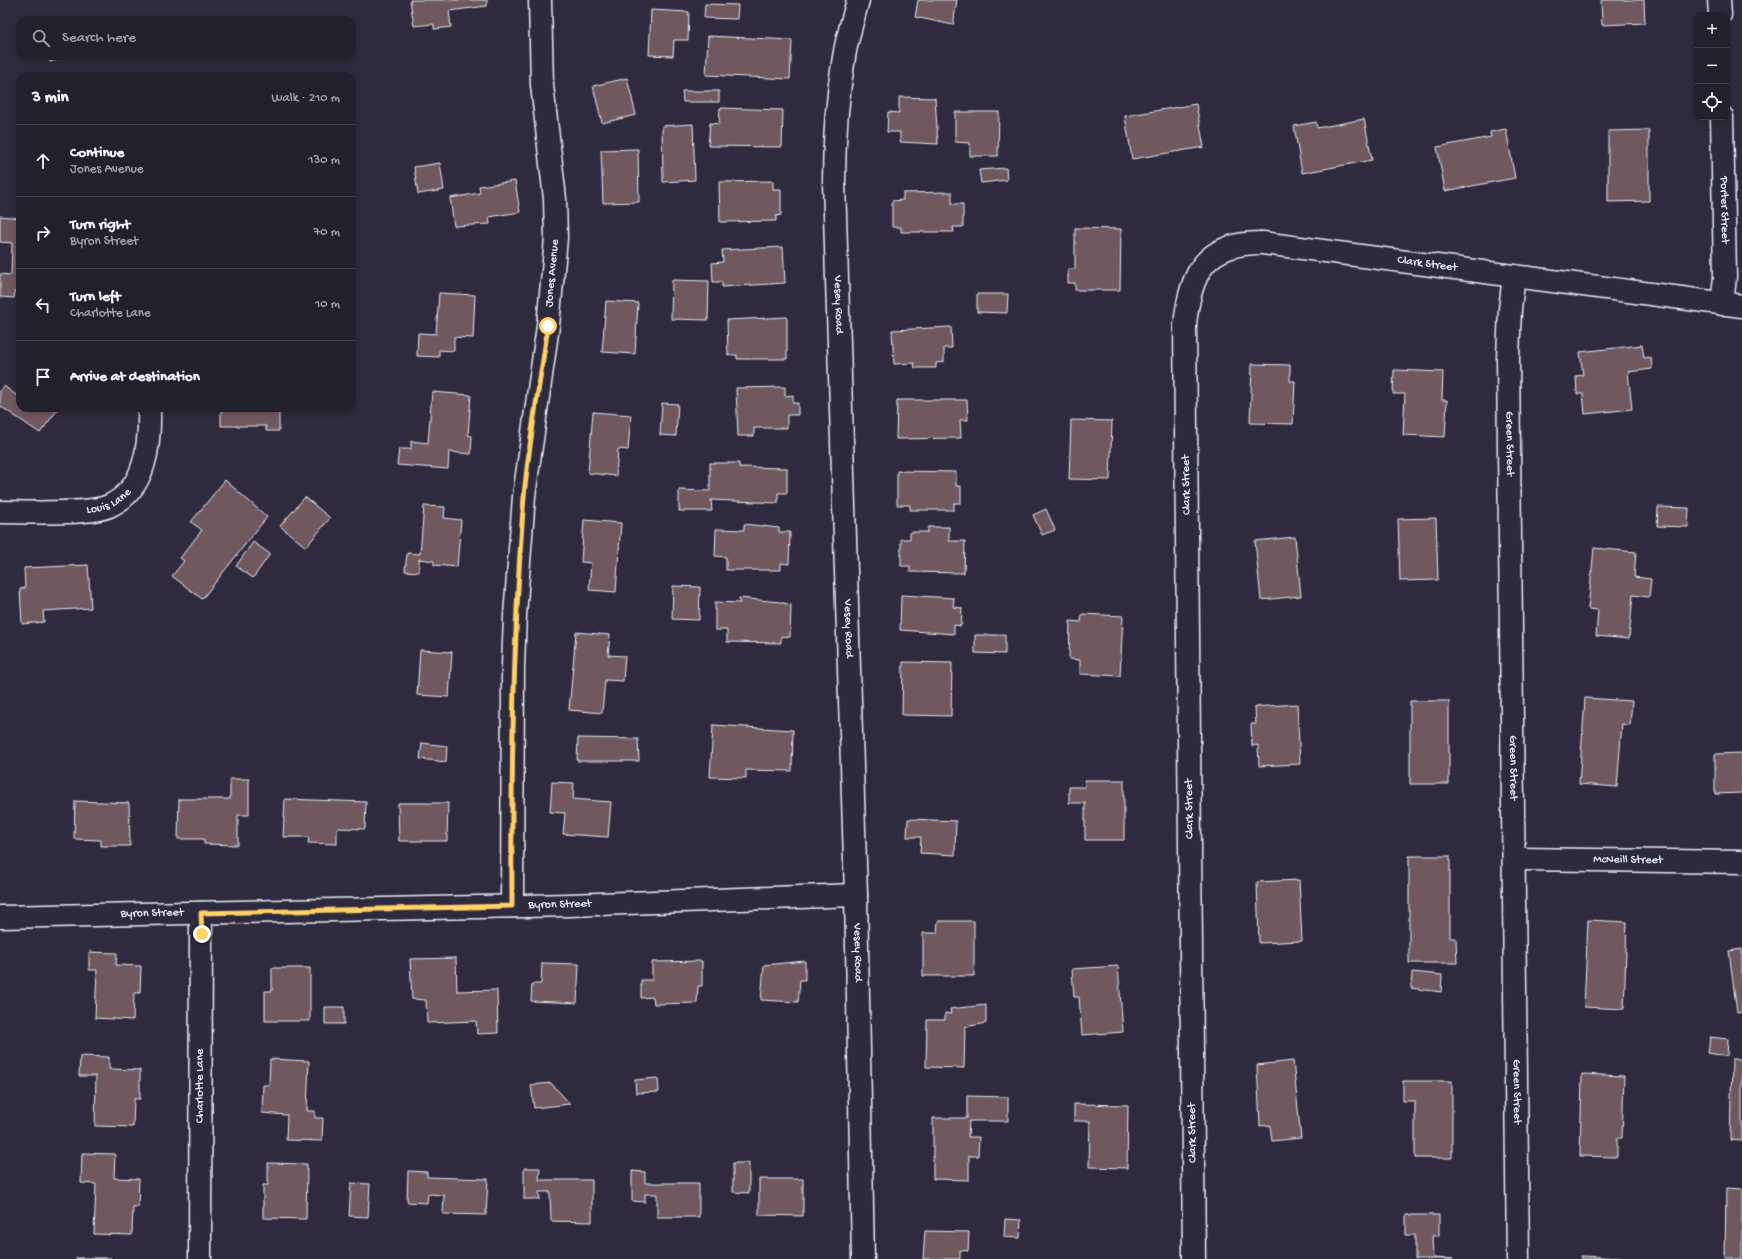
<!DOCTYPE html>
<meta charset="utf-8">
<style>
body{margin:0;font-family:"Gochi Hand",sans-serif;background:#2b2836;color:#f1f3f6}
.controls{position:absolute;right:12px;top:12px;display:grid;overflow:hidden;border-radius:8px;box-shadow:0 2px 6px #0003}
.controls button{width:36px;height:36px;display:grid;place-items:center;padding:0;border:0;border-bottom:1px solid #403e4a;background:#23202e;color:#f1f3f6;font:20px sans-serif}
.stop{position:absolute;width:12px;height:12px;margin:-9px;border:3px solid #ffd166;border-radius:50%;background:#fff}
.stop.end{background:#ffd166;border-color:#fff;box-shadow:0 1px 4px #0008}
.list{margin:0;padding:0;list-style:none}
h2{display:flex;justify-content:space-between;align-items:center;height:52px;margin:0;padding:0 16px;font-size:17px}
h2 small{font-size:13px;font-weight:400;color:#a3a3aa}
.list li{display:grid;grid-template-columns:26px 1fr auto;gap:12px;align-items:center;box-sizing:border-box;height:72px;padding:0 16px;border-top:1px solid #403e4a}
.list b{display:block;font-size:15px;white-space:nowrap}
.list p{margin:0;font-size:13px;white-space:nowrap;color:#a3a3aa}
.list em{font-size:13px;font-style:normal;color:#a3a3aa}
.icon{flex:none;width:22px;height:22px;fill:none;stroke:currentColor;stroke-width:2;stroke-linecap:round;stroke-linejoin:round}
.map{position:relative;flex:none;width:1742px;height:1259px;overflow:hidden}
.search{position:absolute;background:#23202e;box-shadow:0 2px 6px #0003;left:16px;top:16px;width:340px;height:44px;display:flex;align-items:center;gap:10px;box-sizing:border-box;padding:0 14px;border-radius:12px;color:#a3a3aa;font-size:15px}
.panel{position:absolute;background:#23202e;box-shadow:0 2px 6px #0003;left:16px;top:72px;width:340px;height:340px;border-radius:12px}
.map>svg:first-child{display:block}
.building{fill:#6f595f;stroke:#e8f1f8}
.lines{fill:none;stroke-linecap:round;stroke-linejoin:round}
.minor-casing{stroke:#e8f1f8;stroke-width:25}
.minor{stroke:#2f2a3d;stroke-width:22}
.route{stroke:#ffd166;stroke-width:5}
.labels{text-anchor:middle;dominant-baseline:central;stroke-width:3;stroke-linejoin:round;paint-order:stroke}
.street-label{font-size:12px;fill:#e8f1f8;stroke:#2f2a3d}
</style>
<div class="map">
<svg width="1742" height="1259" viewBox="0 0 1742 1259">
<rect width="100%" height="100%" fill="#2f2a3d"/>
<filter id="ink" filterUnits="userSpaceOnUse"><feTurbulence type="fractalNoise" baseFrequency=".025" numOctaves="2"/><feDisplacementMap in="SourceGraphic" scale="8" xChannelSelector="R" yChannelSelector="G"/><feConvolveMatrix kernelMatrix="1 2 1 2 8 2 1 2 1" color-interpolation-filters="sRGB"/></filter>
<g filter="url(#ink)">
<!-- building -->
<path class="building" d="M410,0H487V6L449,11L451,27L434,29V24L414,26Z
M918,0H957L953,25L915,17Z
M1601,0H1644L1645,23L1602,25Z
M705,4L738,5L737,19L704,18Z
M651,10L689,12L688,40H674L673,56L649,55Z
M708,36L792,40L790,79L706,75Z
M48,56H67V57L50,62Z
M627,78L636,115L602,123L593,86Z
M682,91H719V102H683Z
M899,97L935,98L938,144L900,142V132H887L888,112L899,113Z
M1196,104L1204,147L1132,159L1125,116Z
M720,108L783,110L782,147L708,146L710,123L719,124Z
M955,112H999L998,156H970V143L955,142Z
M1364,119L1372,160L1302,173L1294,126L1316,122L1317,128Z
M693,124L695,180L663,182L662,126Z
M1506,129L1515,178L1445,191L1437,147L1491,137L1490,132Z
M1649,130V201L1608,202V131Z
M638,149L639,202L603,203L601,150Z
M440,163L444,190L418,194L414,167Z
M1006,168L1007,180L981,183L979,170Z
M515,181L520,212L489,217L490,224L454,226L450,198L480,193L479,186Z
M773,181V189H781V215L776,216V221L720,222L719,182Z
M952,192V204H963V227H953L954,232H901V227H892V201L903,200V193Z
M0,216L19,218L20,292L15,291L14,298L0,297V274L11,275L12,243L0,242Z
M1075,228L1121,229L1120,290H1075V283H1068V269H1075Z
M783,247L785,283L722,287V282H713L712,263L723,262L722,250Z
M672,280L709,281L708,320L671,319Z
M439,293L475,295L473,338L454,337V351L439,350V357L417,356L418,333L436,334Z
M977,294H1008L1007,313L977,312Z
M606,301L638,303L635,354L602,352Z
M787,317V359H737V355H728L727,320Z
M951,327L952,348H944V362L936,363V368H915L914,363L894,364L892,330Z
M1642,345L1644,358L1651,357L1652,369L1628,372L1632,409L1585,414L1583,394H1577L1576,376L1583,375L1580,352Z
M1252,364L1290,365V381H1295L1293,424L1250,423Z
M1394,370L1443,372L1442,400H1447L1445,437L1403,435L1405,394H1393Z
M4,386L16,395L20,390V408H59L40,433L0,406V391Z
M785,387V396L793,395V403H798V415H787V428H754V436H738L736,388Z
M432,392L471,395L468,435L472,436L471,454L449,452L448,469L397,465L399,449H411V441L428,443Z
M897,400H967L968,420H960L961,438L896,439Z
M662,403L678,404L676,436L660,435Z
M221,408H279V431H266V426H221Z
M593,412L631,415L628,450L618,449L616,476L588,473Z
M1071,420L1112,421L1110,480L1069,479Z
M710,463H739V467L787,468V493H778V503L711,500L712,511H679V490L710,491Z
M897,471L956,472V486H961V503H954V510H910V505H897Z
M225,480L267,517L202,599L172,576L184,561L180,558L202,530L191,522Z
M305,497L330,518L306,547L280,526Z
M424,506L445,507L444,518L461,520L457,567L434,565V561L419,559V572L405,571L407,553L420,554Z
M1658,507L1689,508L1688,527L1657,526Z
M1046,509L1055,530L1042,535L1033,515Z
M1436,518L1438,580L1400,581L1398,519Z
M584,520L621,523L616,592L589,590L591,563L581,562Z
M744,524L779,528V532H790L789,564L781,563V570H726V557L715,556L716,529L744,530Z
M928,527H949V541H965L964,573L910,572V566H901V539H910V532H928Z
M1295,537L1301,596L1261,600L1255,541Z
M253,542L270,554L253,578L236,566Z
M1594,548L1636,552L1634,577L1651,579L1649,597L1633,595L1629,639L1596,636L1598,610L1588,609Z
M88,565L91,608L43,611L44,622L22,624L20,589L25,588L24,568Z
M673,586L700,587L699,620L672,619Z
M901,595L954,598L953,607L962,608L961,626L954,625V634L900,630Z
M739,598L780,602L791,605L790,637L781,636V643L727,642V630H715V602L740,603Z
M1082,614L1123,616L1120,676L1080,674V660L1069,659L1070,621L1081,622Z
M576,632L610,635L608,655L625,656L623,681L605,680L602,713L569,710Z
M975,635H1005V654L975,653Z
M420,650L452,652L449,697L417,695Z
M903,662L952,663L951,716L902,715Z
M1585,698L1632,701L1630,725L1622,724L1617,787L1579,784Z
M1410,701H1449V784H1410Z
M1297,704L1300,764L1259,766L1258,745L1252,746L1251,724H1256L1255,707Z
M713,725L793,730L792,771L746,770V778L710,777Z
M578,738L638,739L639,761H577Z
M422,743L447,746L446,762L420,759Z
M1742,753V793L1715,794V754Z
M230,779H249V815H238V845L204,844V839H178L179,799H230Z
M1085,780H1124V840H1085V803H1069V787H1085Z
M552,782L574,783L573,799L611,802L608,837L563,834L565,813L550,812Z
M285,799L366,802L365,829L337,828V844L308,843L309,837H283Z
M75,801L129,803L130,846H101V840L74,839Z
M398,803H448L447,841H399Z
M908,819L956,821L955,855L920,853L921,837H907Z
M1409,856H1450V938H1456L1457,963H1409Z
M1299,880L1302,941L1259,943L1257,882Z
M1588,920L1627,922L1624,1009L1584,1007Z
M938,921H974V976H923V933H937Z
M1742,949V1012L1737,1013L1729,951Z
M89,952L117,953L116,965L141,966L140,993H134L133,1020L95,1018L97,970H89Z
M456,958L457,991L497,990L498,1033L477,1034L476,1021L427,1023L426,1000L412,999L410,959Z
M702,961V986H698L697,1003L654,1004L653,997L641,998V980H652V962Z
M805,961V980H800L798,1002L761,1000L764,965Z
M542,963L579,964L577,1003L531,1001L532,984H541Z
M1118,966L1123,1032L1082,1035L1079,997H1074L1072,969Z
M272,968H310V1021H265V991H272Z
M1412,972L1442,975L1441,992L1411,988Z
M986,1005V1023L965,1027L964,1068L926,1067L927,1020H945V1013L951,1014L950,1009Z
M325,1007H344V1024H325Z
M1710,1037L1728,1039L1727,1056L1708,1053Z
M80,1056L109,1057V1069L140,1070V1099H134L133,1127L95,1126L96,1076H79Z
M270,1059L309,1061L307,1111H315V1118H323L322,1141L286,1140L287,1115L262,1113L263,1085H269Z
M1732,1059H1742V1141L1730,1140Z
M1293,1061L1301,1138L1272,1141L1270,1125L1260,1126L1257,1065Z
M1582,1074L1624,1076L1622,1138H1617V1157L1580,1156Z
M658,1078L659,1092L636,1093L635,1080Z
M1403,1081H1452V1158H1415V1101H1403Z
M551,1083L570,1104L534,1108L531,1085Z
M967,1096L1008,1097V1121H969L968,1137H979L978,1156H969V1180L933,1179V1118H967Z
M1074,1104L1128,1105L1127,1168L1089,1167L1090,1121H1074Z
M82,1153L115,1154L114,1178L139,1179L138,1207H133L132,1235L94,1234L96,1184L81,1183Z
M268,1163L307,1164L306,1219L263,1218V1185H268Z
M733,1163H749V1193L733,1192Z
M524,1168H540L539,1180H592V1222L551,1221L550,1192H539L540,1199H524Z
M408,1171L427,1172V1177L488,1179L486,1215L443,1214L444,1195L428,1194L427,1203L407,1202Z
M632,1171L645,1172V1183H699V1217H657V1194H645V1202L632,1201Z
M759,1179H803V1216L759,1215Z
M351,1183L370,1184L368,1217L349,1216Z
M1726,1188L1742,1189V1259H1725Z
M1406,1215H1439V1236H1432L1433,1258L1453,1259H1415V1235H1406Z
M1005,1219L1021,1220L1020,1238L1004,1237Z
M925,1231L969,1232L968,1251L960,1250V1259H923Z
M1581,1256L1622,1258V1259H1581Z
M76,1258H111V1259H76Z"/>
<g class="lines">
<!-- minor casing -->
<g class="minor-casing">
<g id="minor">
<path id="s1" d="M858,0C853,19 847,38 844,57C837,98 834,140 834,182L856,895L863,1259"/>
<path d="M1719,0L1720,15"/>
<path id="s2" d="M1722,117L1725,277L1722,304"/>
<path id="s3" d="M1514,276L1510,309L1508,358L1518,1259"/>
<path id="s4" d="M0,512C25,512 89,515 109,506C147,489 150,443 149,408"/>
<path id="s5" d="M1515,859L1742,862"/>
<path id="s6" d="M512,906L513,666L515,616L524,496L548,326L556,238L555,199L542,85L540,0"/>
<path id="s7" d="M0,917L569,905L856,895"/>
<path id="s8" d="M200,1259L201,913"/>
<path id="s9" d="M1194,1259L1185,325C1190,273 1205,242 1263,243L1742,306"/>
</g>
</g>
<!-- minor -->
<use href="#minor" class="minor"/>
</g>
</g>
<g class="lines" filter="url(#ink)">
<!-- route -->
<path class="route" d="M202,934L201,913L512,906C511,770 513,634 524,497C529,440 540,383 548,326"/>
</g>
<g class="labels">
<!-- street labels -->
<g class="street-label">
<text stroke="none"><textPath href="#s2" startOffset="93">Porter Street</textPath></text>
<text stroke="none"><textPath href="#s9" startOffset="1229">Clark Street</textPath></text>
<text stroke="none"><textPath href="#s6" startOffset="635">Jones Avenue</textPath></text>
<text stroke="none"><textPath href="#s1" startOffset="307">Vesey Road</textPath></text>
<text stroke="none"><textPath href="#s3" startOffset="168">Green Street</textPath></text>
<text transform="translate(1187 485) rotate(-91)">Clark Street</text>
<text stroke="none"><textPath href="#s4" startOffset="111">Louis Lane</textPath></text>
<text stroke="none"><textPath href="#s1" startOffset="631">Vesey Road</textPath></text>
<text stroke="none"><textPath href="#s3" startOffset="492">Green Street</textPath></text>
<text transform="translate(1190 809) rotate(-91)">Clark Street</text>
<text stroke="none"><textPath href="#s5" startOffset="113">McNeill Street</textPath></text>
<text stroke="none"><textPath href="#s7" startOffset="560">Byron Street</textPath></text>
<text stroke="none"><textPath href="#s7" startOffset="152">Byron Street</textPath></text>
<text stroke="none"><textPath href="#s1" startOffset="955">Vesey Road</textPath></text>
<text stroke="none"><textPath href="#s8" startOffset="173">Charlotte Lane</textPath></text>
<text stroke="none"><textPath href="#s3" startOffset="816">Green Street</textPath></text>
<text transform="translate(1193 1133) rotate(-91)">Clark Street</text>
</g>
</g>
</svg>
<div class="controls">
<button>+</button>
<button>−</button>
<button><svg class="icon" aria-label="locate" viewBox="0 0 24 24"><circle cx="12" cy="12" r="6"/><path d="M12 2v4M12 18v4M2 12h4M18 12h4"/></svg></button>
</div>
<div class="stop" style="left:548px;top:326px"></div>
<div class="stop end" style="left:202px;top:934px"></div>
<div class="search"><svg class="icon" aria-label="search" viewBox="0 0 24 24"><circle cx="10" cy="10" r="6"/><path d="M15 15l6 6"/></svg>Search here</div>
<section class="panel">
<h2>3 min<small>Walk · 210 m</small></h2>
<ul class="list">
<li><svg class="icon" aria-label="ahead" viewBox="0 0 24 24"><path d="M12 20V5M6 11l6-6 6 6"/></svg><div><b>Continue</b><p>Jones Avenue</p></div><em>130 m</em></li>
<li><svg class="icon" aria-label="right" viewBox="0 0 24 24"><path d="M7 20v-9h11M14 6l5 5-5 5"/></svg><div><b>Turn right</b><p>Byron Street</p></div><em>70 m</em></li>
<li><svg class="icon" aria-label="left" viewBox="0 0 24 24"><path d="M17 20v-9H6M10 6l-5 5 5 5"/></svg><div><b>Turn left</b><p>Charlotte Lane</p></div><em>10 m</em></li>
<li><svg class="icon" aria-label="arrive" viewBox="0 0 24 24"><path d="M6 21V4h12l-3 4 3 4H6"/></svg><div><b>Arrive at destination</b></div></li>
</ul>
</section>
</div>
